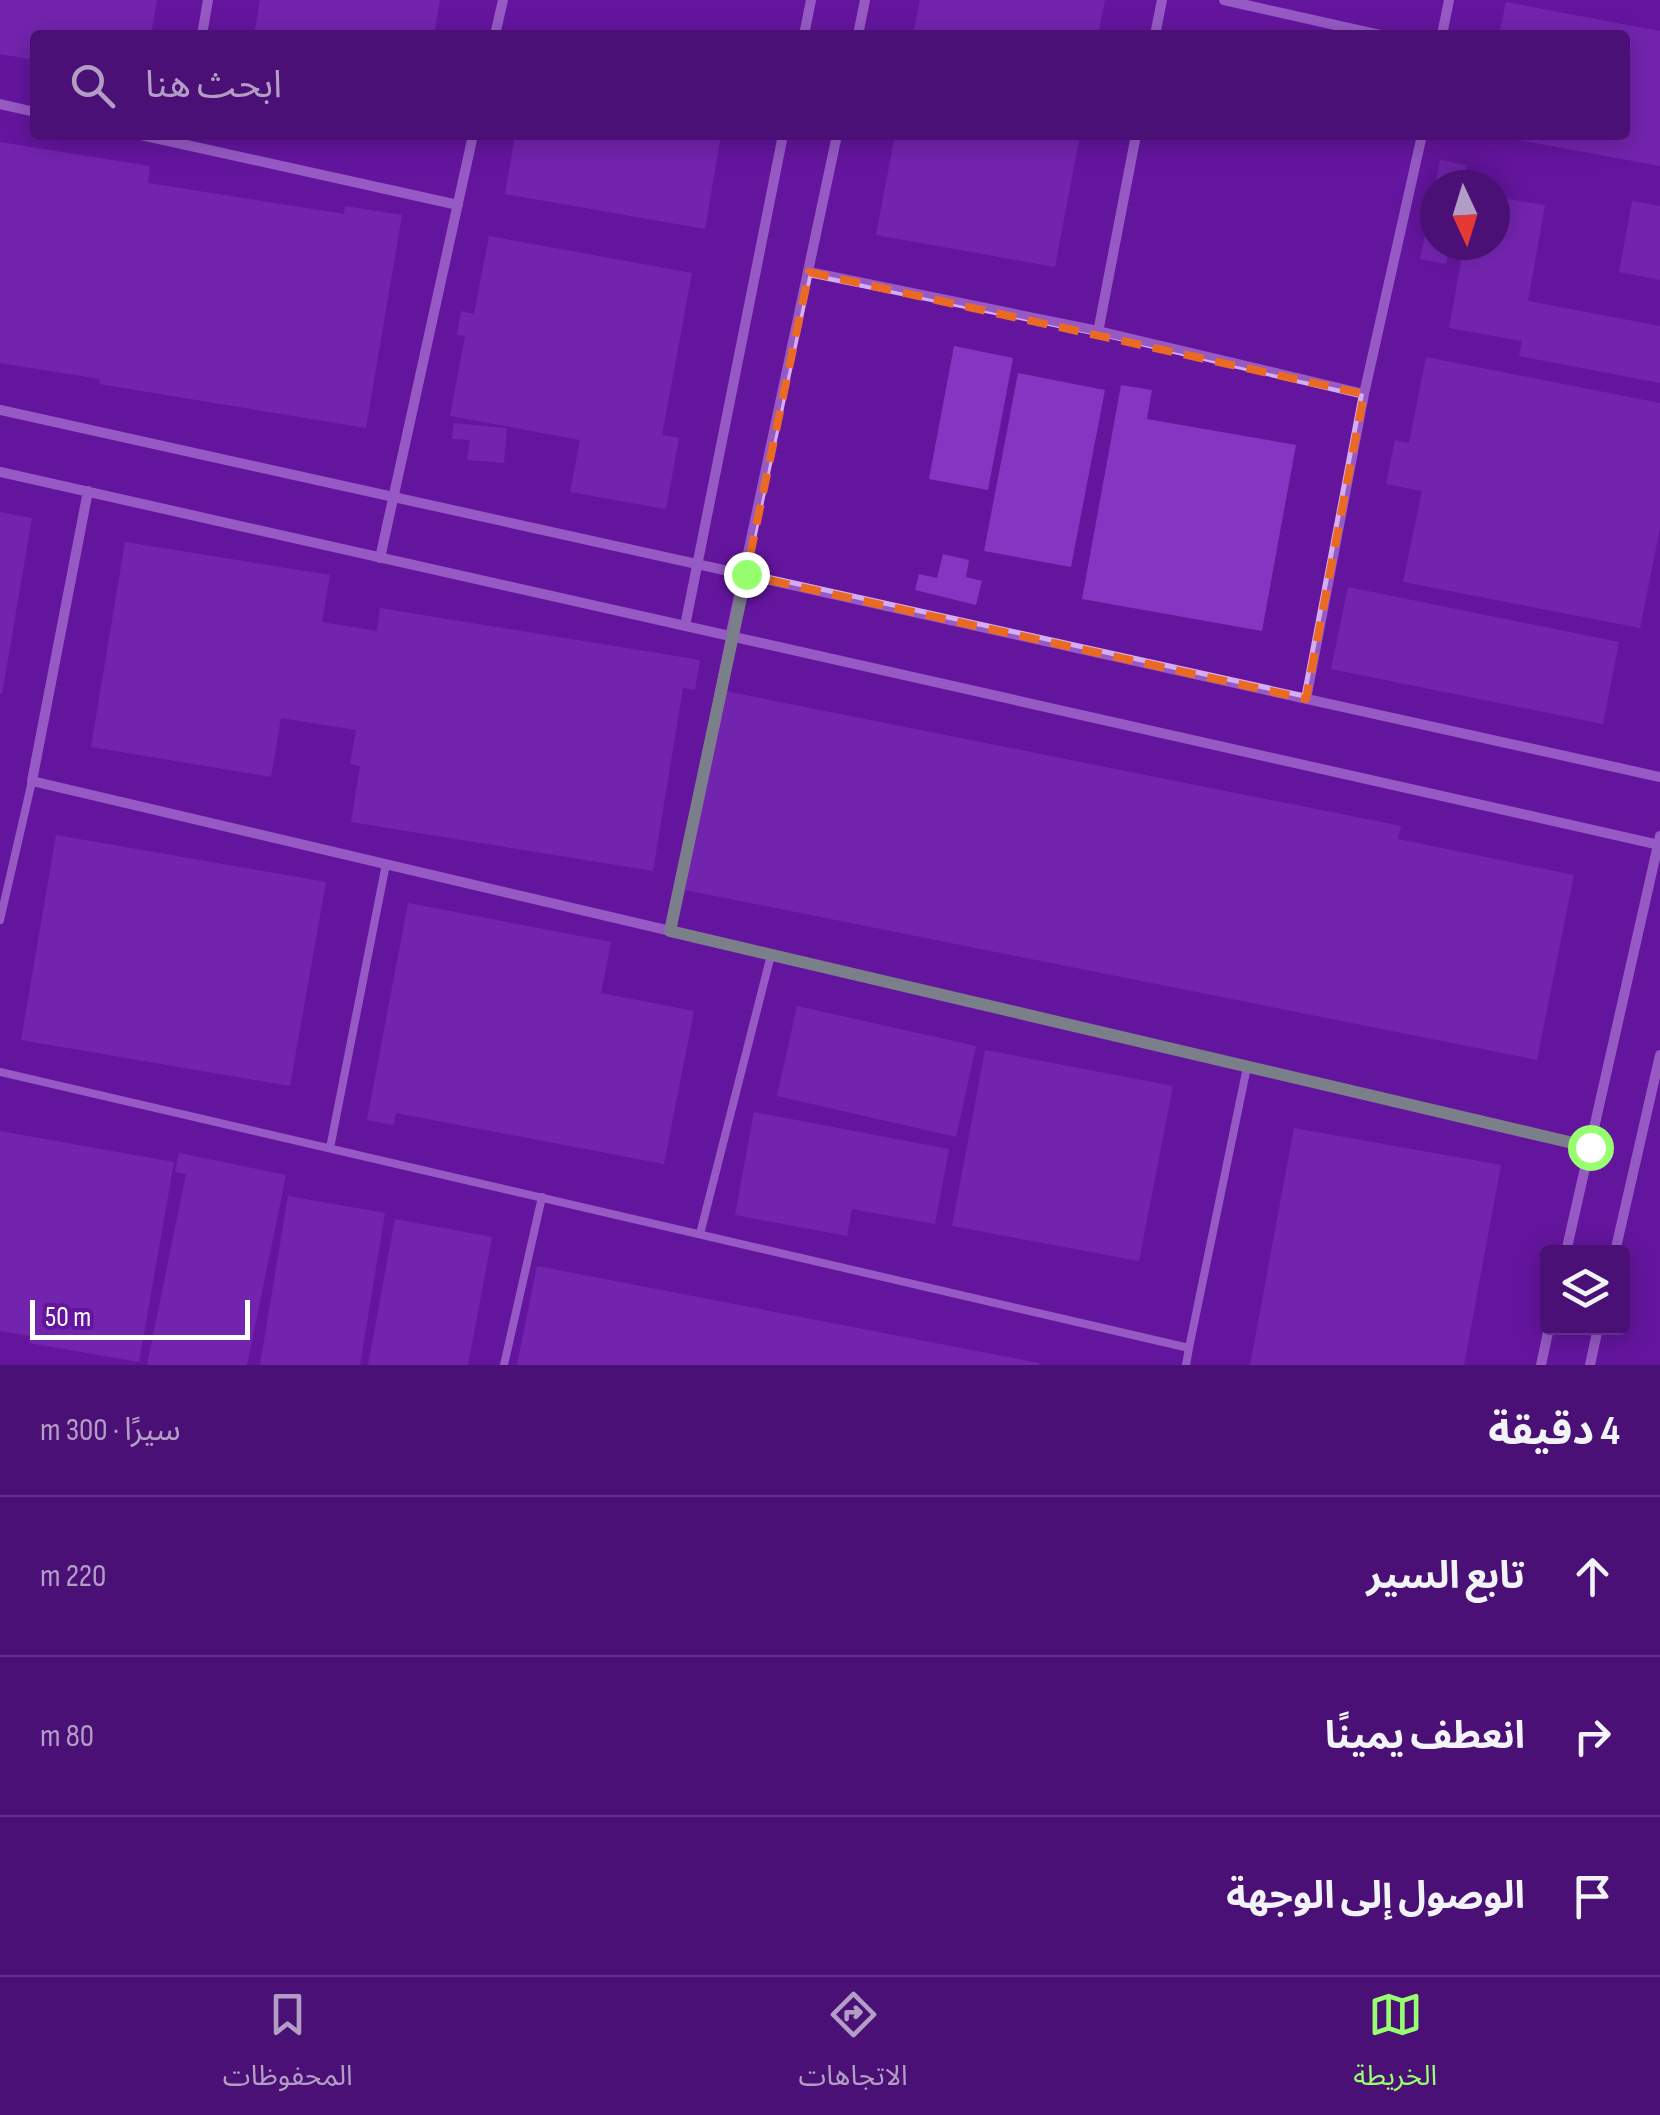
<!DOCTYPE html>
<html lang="ar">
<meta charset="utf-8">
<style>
body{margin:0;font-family:"Sofia Sans Condensed","Noto Sans Arabic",sans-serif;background:#52197b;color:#f1f3f6;direction:rtl}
.controls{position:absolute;right:30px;bottom:30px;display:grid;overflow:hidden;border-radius:10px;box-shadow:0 5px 25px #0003}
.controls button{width:90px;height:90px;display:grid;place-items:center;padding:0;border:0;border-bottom:2px solid #623088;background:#4b1076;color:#f1f3f6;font:50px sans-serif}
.compass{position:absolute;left:1420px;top:170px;width:90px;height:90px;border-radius:50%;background:#4b1076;box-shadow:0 5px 25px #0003;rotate:176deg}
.scale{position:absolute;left:30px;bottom:25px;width:220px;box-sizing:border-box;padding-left:10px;border:5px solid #fff;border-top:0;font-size:28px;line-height:35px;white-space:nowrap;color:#fff;-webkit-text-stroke:8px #64159e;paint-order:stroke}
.stop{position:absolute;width:30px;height:30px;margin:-22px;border:8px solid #97ff6f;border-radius:50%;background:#fff}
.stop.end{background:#97ff6f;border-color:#fff;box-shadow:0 2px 10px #0008}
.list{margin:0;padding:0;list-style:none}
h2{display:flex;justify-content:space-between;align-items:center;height:130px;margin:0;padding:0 40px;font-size:42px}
h2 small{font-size:32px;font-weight:400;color:#b29dc5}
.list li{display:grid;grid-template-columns:65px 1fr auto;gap:30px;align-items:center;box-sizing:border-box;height:160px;padding:0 40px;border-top:2px solid #623088}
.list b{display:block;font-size:38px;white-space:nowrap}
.list em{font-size:32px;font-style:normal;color:#b29dc5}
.icon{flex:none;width:55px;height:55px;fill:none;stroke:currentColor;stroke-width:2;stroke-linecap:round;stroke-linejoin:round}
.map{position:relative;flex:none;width:1660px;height:1365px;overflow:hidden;direction:ltr}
.search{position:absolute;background:#4b1076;box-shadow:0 5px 25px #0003;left:30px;right:30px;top:30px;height:110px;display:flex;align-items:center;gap:25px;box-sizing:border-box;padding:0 35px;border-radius:10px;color:#b29dc5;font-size:38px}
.sheet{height:610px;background:#4b1076}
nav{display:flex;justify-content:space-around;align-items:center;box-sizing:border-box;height:140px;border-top:2px solid #623088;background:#4b1076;font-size:28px;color:#b29dc5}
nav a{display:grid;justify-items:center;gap:5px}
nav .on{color:#97ff6f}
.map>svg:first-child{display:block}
.building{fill:#8535c2}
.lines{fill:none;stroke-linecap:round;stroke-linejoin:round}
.service{stroke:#d4adf3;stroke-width:8}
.minor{stroke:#d4adf3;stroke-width:10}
.route{stroke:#97ff6f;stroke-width:12}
.marked{fill:none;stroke:#ea6a24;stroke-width:8;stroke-dasharray:20 12;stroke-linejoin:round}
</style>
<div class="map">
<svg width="1660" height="1365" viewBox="0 0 1660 1365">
<rect width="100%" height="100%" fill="#64159e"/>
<!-- building -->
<path class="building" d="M0,0H157L151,35H35V60L0,54Z
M260,0H440L434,35H254Z
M920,0H1105L1098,35H913Z
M1506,2L1660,31V166L1502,137L1625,135V35H1499Z
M515,135H721L705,229L505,194Z
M895,135H1080L1055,267L876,235Z
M0,142L150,166L148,183L344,214L345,206L402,215L366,428L99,384L100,379L0,363Z
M1440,160L1466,165L1462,185H1435Z
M1433,196L1435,245H1450L1446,264L1420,259Z
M1495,197L1545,205L1528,301L1660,326V383L1519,356L1522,341L1449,328L1464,245H1495Z
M1632,201L1660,206V280L1619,272Z
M489,236L692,273L662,435L679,438L666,509L570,492L580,440L450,416L465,336L457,335L461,311L474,314Z
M954,346L1013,358L988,490L929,479Z
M1426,357L1660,403V528L1640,628L1403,582L1422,491L1386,484L1395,440L1409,443Z
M1018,373L1105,390L1071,567L984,551Z
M1121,385L1152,390L1147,419L1296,445L1262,631L1082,599Z
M454,423L507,428L504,463L467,460L470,440L452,439Z
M0,512L32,518L2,694H0Z
M125,542L330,575L322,622L377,631L380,608L700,660L695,690L683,688L653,871L351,822L360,766L350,764L356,730L281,718L271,777L91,747Z
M943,554L969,560L966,577L982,581L976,605L915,590L919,574L937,578Z
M1348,587L1619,642L1603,724L1331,669Z
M725,691L1401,826L1398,839L1574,875L1537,1060L685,890Z
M56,835L326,882L290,1086L21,1040Z
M408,903L611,942L601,993L694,1011L664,1164L396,1113L394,1125L367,1120Z
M797,1006L976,1046L956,1137L777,1096Z
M985,1050L1173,1086L1139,1261L952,1226Z
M754,1112L949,1149L935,1224L852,1209L847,1236L735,1215Z
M1294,1128L1501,1165L1464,1365H1250Z
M0,1131L174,1162L139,1362L29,1343L30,1336L0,1331Z
M179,1153L286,1175L247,1365H147L186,1174L175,1172Z
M288,1196L385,1213L360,1365H260Z
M395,1219L492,1237L468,1365H368Z
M537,1266L1039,1363V1365H517Z"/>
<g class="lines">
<!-- service -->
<path class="service" d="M0,920L32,781
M670,931L730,638
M0,1072L1189,1348L1247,1067
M330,1148L386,864
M700,1234L771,955
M504,1365L542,1197
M1186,1365L1189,1348"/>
<!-- minor -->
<path class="minor" d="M1224,0L1380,35
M202,35L208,0
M495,35L503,0
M804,35L811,0
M858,35L865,0
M1155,35L1162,0
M1442,35L1449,0
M0,104L35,112
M141,135L458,205
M809,272L1098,331L1364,394
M1098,332L1136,135
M0,410L1660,777
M0,472L1660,845
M88,491L32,781L1590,1147
M380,558L473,135
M685,626L783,135
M730,638L837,135
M1306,699L1364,394L1422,135
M1566,1252L1660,836
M1615,1252L1660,1055
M1541,1365L1549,1328
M1590,1365L1598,1328"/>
</g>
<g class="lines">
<!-- route -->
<path class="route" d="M746,574L670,931L1590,1147"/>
</g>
<!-- marked area -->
<path d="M0 0H1660V1365H0ZM809,272L1364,394L1306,699L746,575Z" fill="#64159e" fill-opacity=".55" fill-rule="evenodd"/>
<path class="marked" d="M809,272L1364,394L1306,699L746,575Z"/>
</svg>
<div class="controls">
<button><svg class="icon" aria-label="layers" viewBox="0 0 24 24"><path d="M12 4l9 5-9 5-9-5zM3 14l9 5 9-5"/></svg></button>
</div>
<svg class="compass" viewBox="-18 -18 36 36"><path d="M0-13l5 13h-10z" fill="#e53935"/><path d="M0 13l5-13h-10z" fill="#b29dc5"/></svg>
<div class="scale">50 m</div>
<div class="stop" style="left:1590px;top:1147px"></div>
<div class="stop end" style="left:746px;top:574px"></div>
<div class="search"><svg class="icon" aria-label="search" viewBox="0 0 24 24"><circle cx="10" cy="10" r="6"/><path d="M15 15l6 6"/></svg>ابحث هنا</div>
</div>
<section class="sheet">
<h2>4 دقيقة<small>سيرًا · 300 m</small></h2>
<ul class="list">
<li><svg class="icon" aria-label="ahead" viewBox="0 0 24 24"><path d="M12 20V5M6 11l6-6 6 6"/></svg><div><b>تابع السير</b></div><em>220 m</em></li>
<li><svg class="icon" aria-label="right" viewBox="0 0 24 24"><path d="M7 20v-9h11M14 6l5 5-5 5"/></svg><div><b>انعطف يمينًا</b></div><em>80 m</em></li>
<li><svg class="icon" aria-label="arrive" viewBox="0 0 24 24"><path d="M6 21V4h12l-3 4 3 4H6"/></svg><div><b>الوصول إلى الوجهة</b></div></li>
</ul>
</section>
<nav>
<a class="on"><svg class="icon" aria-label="map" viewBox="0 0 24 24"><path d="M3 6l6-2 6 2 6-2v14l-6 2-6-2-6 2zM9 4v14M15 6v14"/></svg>الخريطة</a>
<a><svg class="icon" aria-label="directions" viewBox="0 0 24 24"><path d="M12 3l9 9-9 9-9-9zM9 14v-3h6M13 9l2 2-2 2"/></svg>الاتجاهات</a>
<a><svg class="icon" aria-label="saved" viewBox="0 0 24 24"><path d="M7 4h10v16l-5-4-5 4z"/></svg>المحفوظات</a>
</nav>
